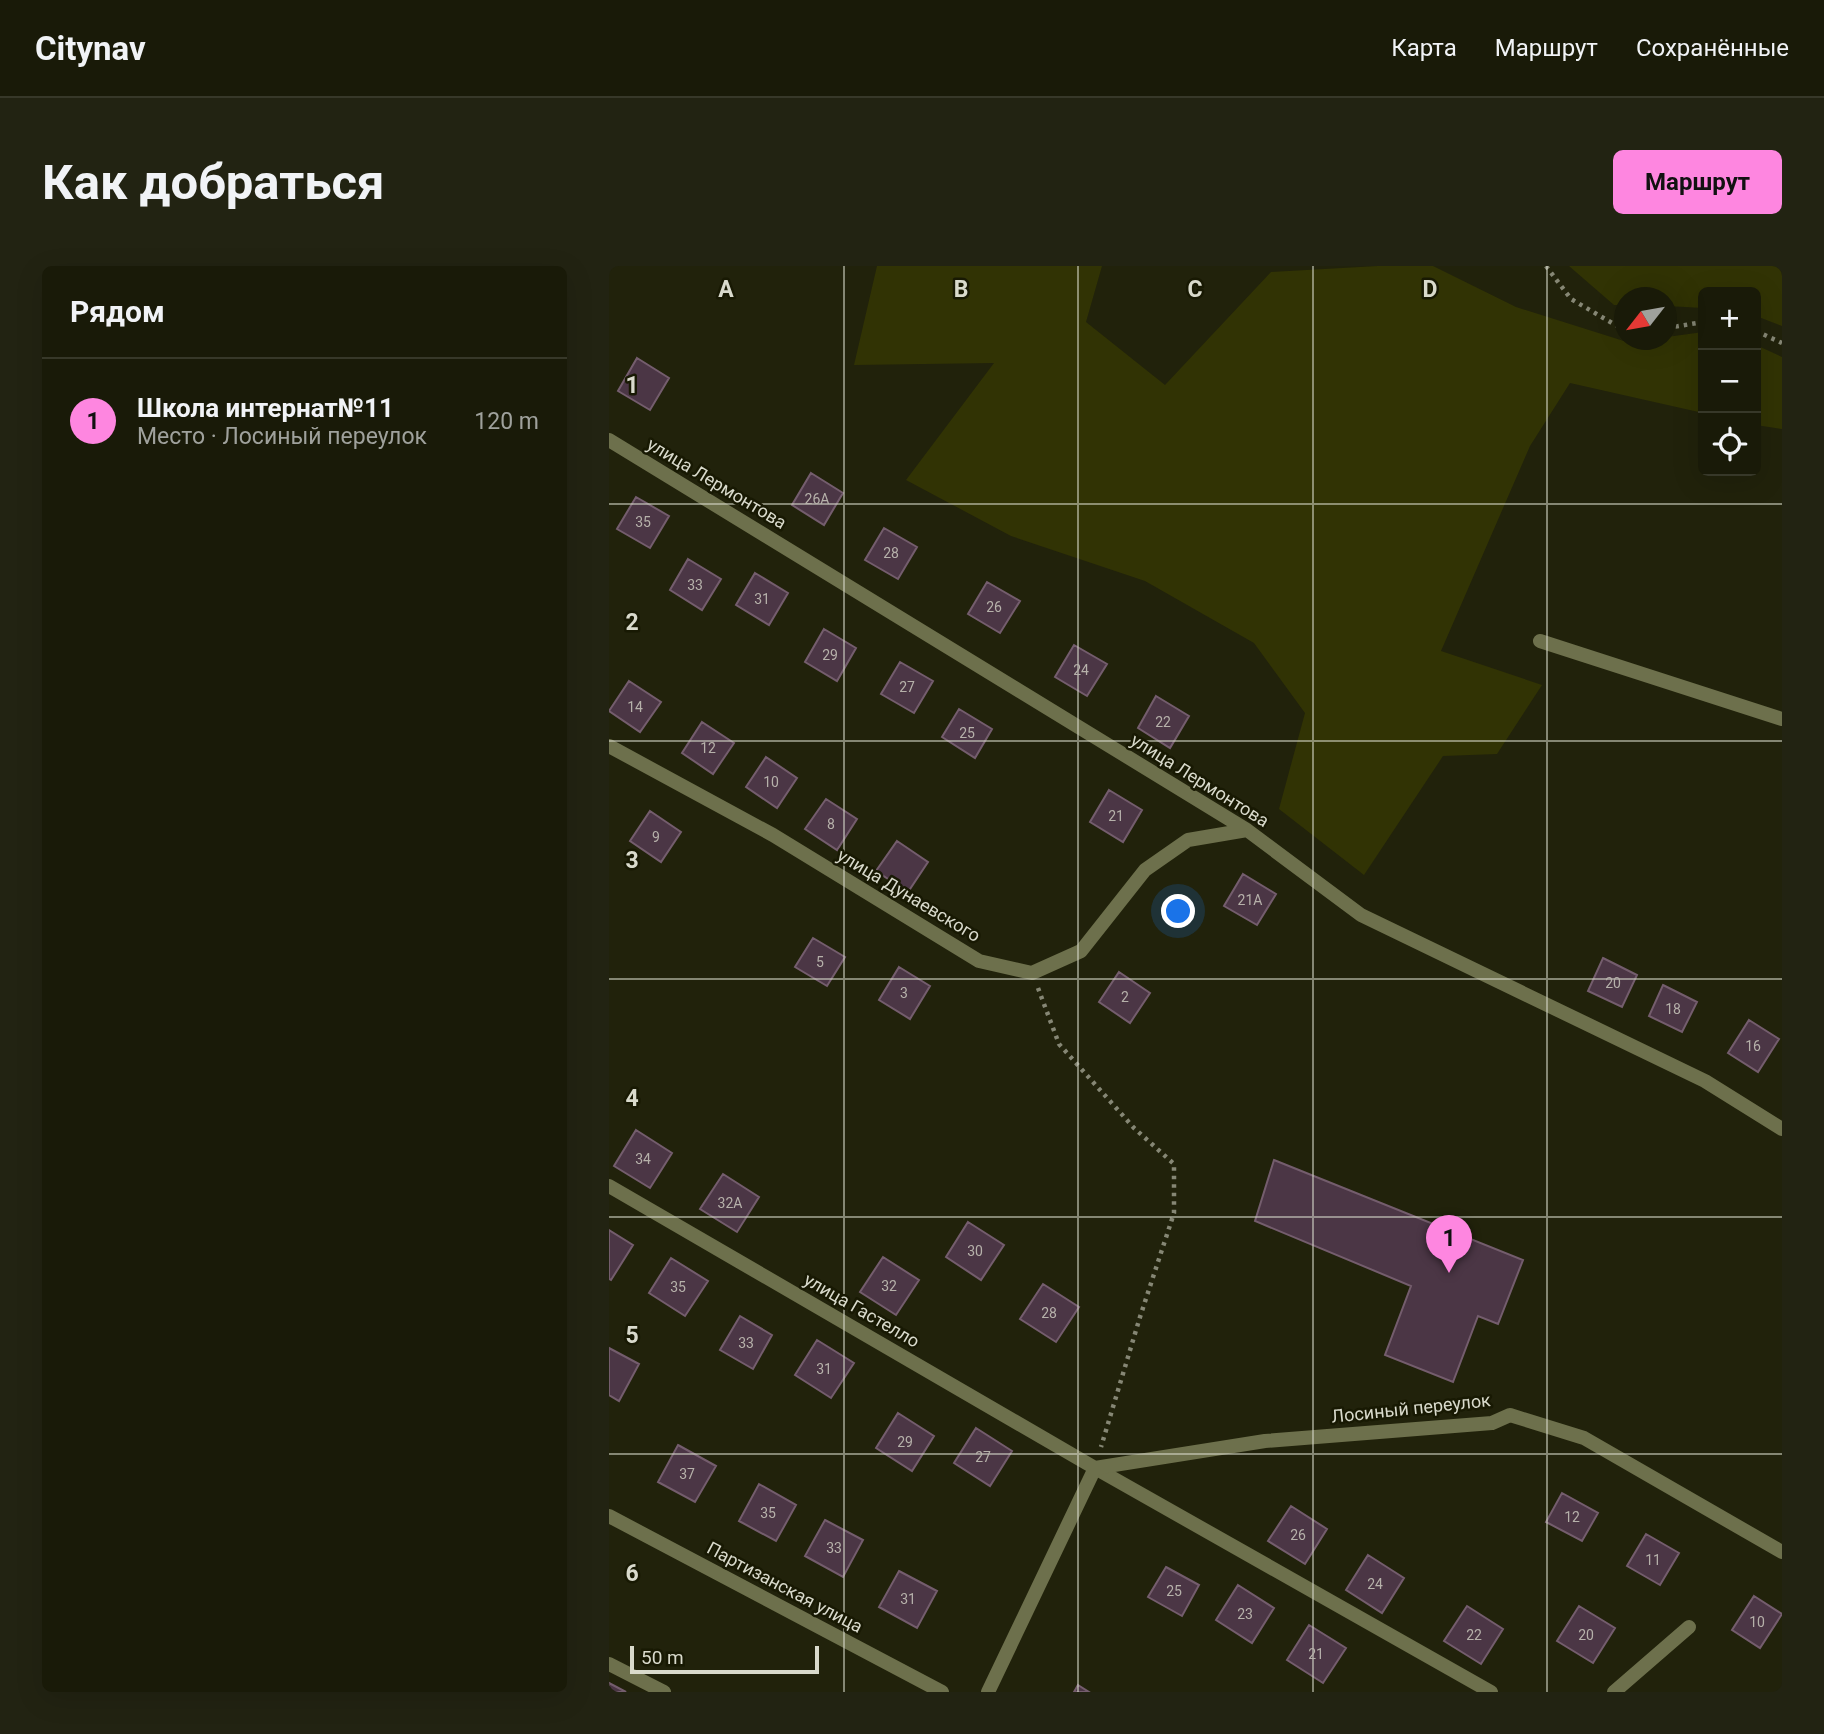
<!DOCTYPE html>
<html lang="ru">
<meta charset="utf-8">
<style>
body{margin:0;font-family:Roboto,sans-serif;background:#222312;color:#f1f3f6}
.controls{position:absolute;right:21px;top:21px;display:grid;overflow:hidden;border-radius:10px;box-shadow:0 7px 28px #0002}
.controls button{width:63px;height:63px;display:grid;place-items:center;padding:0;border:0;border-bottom:2px solid #373829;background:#191a08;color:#f1f3f6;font:35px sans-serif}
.compass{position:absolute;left:1005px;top:21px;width:63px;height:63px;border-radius:50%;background:#191a08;box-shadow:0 7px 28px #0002;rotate:239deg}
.scale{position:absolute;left:21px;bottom:18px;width:189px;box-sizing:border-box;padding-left:7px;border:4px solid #d9dacc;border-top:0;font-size:19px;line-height:24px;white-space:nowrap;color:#d9dacc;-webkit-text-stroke:5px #181903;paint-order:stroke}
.you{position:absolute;left:570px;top:646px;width:24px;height:24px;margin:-18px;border:5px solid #fff;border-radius:50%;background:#1a73e8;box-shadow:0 0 0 10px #1a73e833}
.badge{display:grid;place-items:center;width:46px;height:46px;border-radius:50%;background:#fe86e0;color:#111;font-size:23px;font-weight:700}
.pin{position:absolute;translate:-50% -58px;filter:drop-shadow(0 2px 4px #0008)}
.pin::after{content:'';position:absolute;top:37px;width:24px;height:21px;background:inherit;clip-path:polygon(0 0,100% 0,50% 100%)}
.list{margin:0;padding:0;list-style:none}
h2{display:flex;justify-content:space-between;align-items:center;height:91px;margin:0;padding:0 28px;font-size:30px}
h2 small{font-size:23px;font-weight:400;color:#9fa19c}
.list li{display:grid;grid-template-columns:46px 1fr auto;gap:21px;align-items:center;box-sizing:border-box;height:126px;padding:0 28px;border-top:2px solid #373829}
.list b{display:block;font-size:26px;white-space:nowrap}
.list p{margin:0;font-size:23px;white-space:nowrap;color:#9fa19c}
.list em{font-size:23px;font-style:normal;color:#9fa19c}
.icon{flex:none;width:38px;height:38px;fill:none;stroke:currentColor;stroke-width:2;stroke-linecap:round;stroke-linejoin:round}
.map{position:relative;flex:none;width:1173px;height:1426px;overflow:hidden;border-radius:10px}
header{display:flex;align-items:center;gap:42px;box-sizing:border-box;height:98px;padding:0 35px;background:#191a08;border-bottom:2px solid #373829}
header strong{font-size:33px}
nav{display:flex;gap:38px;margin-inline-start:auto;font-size:24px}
.intro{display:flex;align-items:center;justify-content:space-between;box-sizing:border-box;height:168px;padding:0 42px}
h1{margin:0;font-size:49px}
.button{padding:18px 32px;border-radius:10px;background:#fe86e0;color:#111;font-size:24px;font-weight:700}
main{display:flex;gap:42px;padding:0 42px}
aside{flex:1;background:#191a08;border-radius:10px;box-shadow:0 7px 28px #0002}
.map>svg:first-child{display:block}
.green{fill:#313304}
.building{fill:#4b3645;stroke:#745d6d;stroke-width:2}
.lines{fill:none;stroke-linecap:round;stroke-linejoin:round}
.path{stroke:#868775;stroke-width:4.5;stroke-dasharray:3.5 5;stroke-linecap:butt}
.lane{stroke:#6d704c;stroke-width:14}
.street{stroke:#6d704c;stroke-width:14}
.grid{fill:none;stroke:#d9dacc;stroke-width:2;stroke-opacity:0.55}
.labels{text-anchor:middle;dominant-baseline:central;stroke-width:5;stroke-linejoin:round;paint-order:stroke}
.number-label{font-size:14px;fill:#b6b1aa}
.street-label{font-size:18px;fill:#d9dacc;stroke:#181903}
.grid-label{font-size:23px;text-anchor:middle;font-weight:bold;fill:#d9dacc;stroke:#181903;stroke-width:5;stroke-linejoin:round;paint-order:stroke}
</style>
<header>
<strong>Citynav</strong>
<nav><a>Карта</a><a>Маршрут</a><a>Сохранённые</a></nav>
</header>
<div class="intro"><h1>Как добраться</h1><a class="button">Маршрут</a></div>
<main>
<aside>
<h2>Рядом<small></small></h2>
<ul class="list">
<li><span class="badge">1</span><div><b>Школа интернат№11</b><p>Место · Лосиный переулок</p></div><em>120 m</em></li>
</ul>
</aside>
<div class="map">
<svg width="1173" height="1426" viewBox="0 0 1173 1426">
<rect width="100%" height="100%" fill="#21220b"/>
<!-- green -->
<path class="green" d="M268,0H493L477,56L556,119L662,6L769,0H824L907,41L1018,76L1058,74V71L1094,66V147L961,117L921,180L832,385L933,419L888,488L834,490L755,609L670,543L696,447L645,377L536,315L402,270L297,214L385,97L245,99Z
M960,0H1173V60L1147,50V26H1094V42L1058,40V32H1015V39H1005Z
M1147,79L1173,91V163L1147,159Z"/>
<!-- building -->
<path class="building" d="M28,92L60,112L41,144L9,125Z
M202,207L234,227L215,259L183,239Z
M27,231L60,250L41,282L8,263Z
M275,262L308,281L289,313L256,294Z
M79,293L112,313L93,344L61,324Z
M146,307L179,327L160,359L127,339Z
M378,316L411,335L391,367L359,348Z
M215,363L247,382L228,415L196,396Z
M465,379L498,398L478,430L446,411Z
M291,396L324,415L305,447L272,428Z
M20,415L52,436L31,466L0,445Z
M547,430L580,450L561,482L529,462Z
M350,443L383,463L366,492L333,471Z
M93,456L125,477L104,508L73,487Z
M157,491L188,512L168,542L137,521Z
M500,524L533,544L514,576L481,556Z
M217,533L248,553L228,584L196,563Z
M41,545L72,566L52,596L21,575Z
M288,575L319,596L299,626L267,605Z
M634,608L667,628L648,659L615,640Z
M204,672L236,691L218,720L186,701Z
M994,692L1028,709L1013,741L979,725Z
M290,701L321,720L301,753L270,734Z
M510,706L541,727L521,757L490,736Z
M1054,719L1088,736L1073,766L1040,750Z
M1140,754L1170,773L1149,806L1119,787Z
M27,864L63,887L41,922L5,900Z
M665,894L914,994L889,1058L869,1050L844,1116L776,1089L802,1020L646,955Z
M114,908L150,931L128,966L91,943Z
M359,956L395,979L372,1014L337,991Z
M0,964L24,979L2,1014L0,1013Z
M274,991L310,1014L287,1049L251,1026Z
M62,992L99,1015L76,1050L40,1027Z
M434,1018L470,1041L447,1076L411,1053Z
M131,1050L163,1069L144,1103L111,1084Z
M208,1074L245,1097L222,1132L186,1109Z
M0,1082L30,1098L10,1135L0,1129Z
M289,1147L325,1170L303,1205L267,1182Z
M367,1162L403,1185L381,1220L345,1197Z
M69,1179L107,1200L86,1236L49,1216Z
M150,1218L187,1239L167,1275L130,1255Z
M953,1227L989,1247L973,1275L937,1256Z
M682,1240L718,1263L696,1298L659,1275Z
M216,1254L254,1274L234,1311L196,1290Z
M1037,1268L1070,1287L1051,1319L1018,1300Z
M759,1289L795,1312L773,1347L737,1324Z
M557,1301L590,1319L573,1350L539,1331Z
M290,1305L328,1325L308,1362L270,1341Z
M629,1319L665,1342L643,1377L607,1354Z
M1145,1330L1173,1348L1151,1382L1123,1364Z
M858,1340L894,1363L872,1398L835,1375Z
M970,1340L1006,1362L984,1397L948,1375Z
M700,1359L737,1382L714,1417L678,1394Z
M0,1417L17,1426H0Z
M469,1419L480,1426H465Z"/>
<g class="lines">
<!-- path -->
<path class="path" d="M937,0L962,33L1015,64
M1058,62L1094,56
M1147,65L1173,77
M429,722L450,778L525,862L565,898V947L531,1051L492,1181"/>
<!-- lane -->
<path class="lane" d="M486,1202L882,1426
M0,1398L55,1426
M1005,1426L1080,1361"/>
<!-- street -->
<path class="street" d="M0,174L638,564L752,649L1096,815L1173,863
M931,375L1173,453
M0,480L164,569L370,695L423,707L472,685L536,604L579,574L638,564
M0,920L486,1202
M486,1202L656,1175L883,1157L901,1149L975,1172L1173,1286
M0,1250L333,1426
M379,1426L486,1202"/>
</g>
<!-- grid -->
<path class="grid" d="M235,0V1426M469,0V1426M704,0V1426M938,0V1426M0,238H1173M0,475H1173M0,713H1173M0,951H1173M0,1188H1173"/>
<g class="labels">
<!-- number labels -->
<g class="number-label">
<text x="208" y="233">26А</text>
<text x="34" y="256">35</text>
<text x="282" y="287">28</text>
<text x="86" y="319">33</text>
<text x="153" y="333">31</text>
<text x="385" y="341">26</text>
<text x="221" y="389">29</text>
<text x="472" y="404">24</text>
<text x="298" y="421">27</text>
<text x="26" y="441">14</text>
<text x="554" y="456">22</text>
<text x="358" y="467">25</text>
<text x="99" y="482">12</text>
<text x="162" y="516">10</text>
<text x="507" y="550">21</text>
<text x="222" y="558">8</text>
<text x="47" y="571">9</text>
<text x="641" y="634">21А</text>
<text x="211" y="696">5</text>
<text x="1004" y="717">20</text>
<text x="295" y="727">3</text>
<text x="516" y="731">2</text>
<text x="1064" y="743">18</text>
<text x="1144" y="780">16</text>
<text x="34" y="893">34</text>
<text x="121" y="937">32А</text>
<text x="366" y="985">30</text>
<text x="280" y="1020">32</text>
<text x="69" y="1021">35</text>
<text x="440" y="1047">28</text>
<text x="137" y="1077">33</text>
<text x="215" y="1103">31</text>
<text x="296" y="1176">29</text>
<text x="374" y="1191">27</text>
<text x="78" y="1208">37</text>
<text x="159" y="1247">35</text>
<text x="963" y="1251">12</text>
<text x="689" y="1269">26</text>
<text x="225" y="1282">33</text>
<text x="1044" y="1294">11</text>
<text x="766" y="1318">24</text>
<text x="565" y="1325">25</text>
<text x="299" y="1333">31</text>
<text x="636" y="1348">23</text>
<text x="1148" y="1356">10</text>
<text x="865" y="1369">22</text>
<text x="977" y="1369">20</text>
<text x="707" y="1388">21</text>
</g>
<!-- street labels -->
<g class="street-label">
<text transform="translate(108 217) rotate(31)">улица Лермонтова</text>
<text transform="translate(591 514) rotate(32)">улица Лермонтова</text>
<text transform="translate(300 629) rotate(31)">улица Дунаевского</text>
<text transform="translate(253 1044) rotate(30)">улица Гастелло</text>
<text transform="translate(802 1142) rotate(-6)">Лосиный переулок</text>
<text transform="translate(176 1321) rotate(28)">Партизанская улица</text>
</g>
</g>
<g class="grid-label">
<text x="117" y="31">A</text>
<text x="352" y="31">B</text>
<text x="586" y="31">C</text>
<text x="821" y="31">D</text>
<text x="23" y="127">1</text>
<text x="23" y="364">2</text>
<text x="23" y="602">3</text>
<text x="23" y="840">4</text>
<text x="23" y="1077">5</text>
<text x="23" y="1315">6</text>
</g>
</svg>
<div class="controls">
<button>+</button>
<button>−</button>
<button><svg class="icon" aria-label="locate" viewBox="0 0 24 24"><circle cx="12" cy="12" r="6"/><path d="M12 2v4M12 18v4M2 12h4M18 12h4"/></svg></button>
</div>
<svg class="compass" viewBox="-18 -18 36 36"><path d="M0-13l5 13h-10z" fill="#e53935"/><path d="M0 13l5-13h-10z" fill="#9fa19c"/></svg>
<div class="scale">50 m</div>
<div class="you"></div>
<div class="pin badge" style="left:840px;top:1007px">1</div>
</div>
</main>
